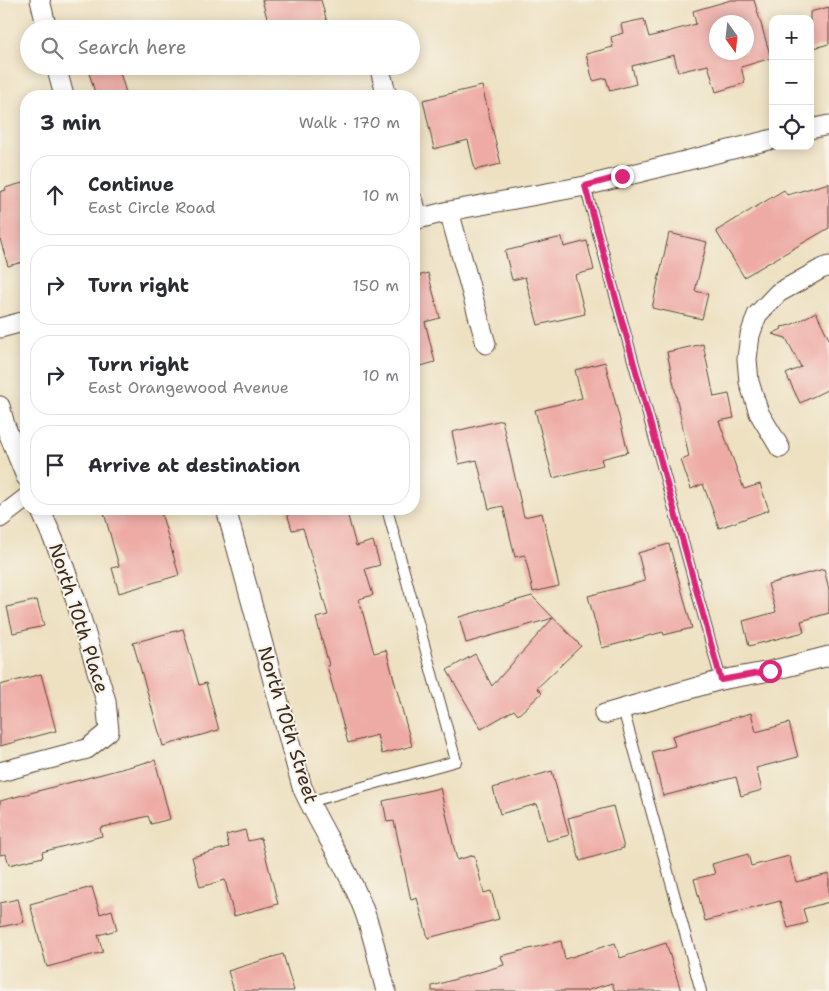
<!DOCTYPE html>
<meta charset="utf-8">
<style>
body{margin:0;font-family:"Shantell Sans",sans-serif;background:#f2f2f3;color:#2b2b33}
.controls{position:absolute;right:15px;top:15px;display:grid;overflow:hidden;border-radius:10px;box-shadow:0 2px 12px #0003}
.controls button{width:45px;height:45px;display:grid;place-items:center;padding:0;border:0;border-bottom:1px solid #e1e1e2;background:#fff;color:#2b2b33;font:25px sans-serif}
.compass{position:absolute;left:709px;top:15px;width:45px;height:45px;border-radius:50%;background:#fff;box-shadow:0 2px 12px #0003;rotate:165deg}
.stop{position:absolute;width:15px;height:15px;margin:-11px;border:4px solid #db2777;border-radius:50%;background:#fff}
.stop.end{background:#db2777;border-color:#fff;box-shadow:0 1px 5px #0008}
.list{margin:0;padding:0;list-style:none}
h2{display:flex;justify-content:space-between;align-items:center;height:65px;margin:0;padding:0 20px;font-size:21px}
h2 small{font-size:16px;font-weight:400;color:#7c7c81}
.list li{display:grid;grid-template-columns:32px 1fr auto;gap:15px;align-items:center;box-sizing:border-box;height:80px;margin:0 10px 10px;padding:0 10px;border:1px solid #e1e1e2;border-radius:20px}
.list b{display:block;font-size:19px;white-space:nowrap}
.list p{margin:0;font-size:16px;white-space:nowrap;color:#7c7c81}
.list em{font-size:16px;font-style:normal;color:#7c7c81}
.icon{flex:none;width:28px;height:28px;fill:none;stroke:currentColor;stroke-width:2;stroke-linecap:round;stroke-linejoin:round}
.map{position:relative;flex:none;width:829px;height:991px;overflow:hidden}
.search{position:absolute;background:#fff;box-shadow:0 2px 12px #0003;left:20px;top:20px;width:400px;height:55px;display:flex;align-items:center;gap:12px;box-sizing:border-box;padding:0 18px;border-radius:28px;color:#7c7c81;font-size:19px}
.panel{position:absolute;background:#fff;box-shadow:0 2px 12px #0003;left:20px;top:90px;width:400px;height:425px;border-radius:20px}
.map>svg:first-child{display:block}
.building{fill:#eeaaa5;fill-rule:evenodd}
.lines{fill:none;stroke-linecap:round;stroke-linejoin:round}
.lane-casing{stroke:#564537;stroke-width:12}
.street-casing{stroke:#564537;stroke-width:21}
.lane{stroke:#fff;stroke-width:10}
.street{stroke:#fff;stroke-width:19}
.route{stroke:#db2777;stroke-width:6}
.labels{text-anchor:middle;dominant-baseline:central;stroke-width:4;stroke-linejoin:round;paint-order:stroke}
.street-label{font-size:19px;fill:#3b2a1e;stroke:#f7f3e8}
</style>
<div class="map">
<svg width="829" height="991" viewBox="0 0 829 991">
<rect width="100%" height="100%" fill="#f7f3e8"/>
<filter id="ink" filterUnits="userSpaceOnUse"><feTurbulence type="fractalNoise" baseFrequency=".02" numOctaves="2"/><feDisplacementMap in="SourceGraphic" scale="10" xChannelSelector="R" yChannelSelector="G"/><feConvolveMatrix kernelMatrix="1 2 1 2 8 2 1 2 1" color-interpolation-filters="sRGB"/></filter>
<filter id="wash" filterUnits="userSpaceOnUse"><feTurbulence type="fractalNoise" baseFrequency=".0096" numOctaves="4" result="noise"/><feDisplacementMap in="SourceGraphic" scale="20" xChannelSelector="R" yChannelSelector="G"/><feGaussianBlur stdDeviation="1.12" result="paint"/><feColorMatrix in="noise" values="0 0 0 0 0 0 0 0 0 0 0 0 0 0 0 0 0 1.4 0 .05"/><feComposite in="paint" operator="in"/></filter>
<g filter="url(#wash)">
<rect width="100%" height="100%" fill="#eee1c2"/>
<g id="blocks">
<!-- building -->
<path class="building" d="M262,0H321L327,22L304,29H270Z
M731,0H754L771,58L741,67L745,83L716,92L708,65L678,72L674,55L632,66L636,84L610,91L606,78L593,81L586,54L613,47L611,37L623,33L621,24L644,19L649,37L696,24L693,11ZM716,22H746V52H716Z
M829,7V44L810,49V12Z
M87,66H118L127,96H96Z
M482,86L501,164L475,170L468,140L434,149L423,100Z
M26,182V261L8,266L0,239V192L6,190L5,188Z
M829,183V228L744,277L716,231L784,190L787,195Z
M669,233L707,242L695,291L708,294L702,319L652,308Z
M562,237L564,247L587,241L594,270L575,275L585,314L538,325L525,277L512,280L505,251Z
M428,273L440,318L425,322L435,362L414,368V277Z
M816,312L829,339V389L800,403L786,374L801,367L786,338L772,334L782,329L781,327L791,325Z
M703,344L714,397L729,394L734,418L719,421L744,489L760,484L769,510L719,528L703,484L691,489L681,460L689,457L667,352Z
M605,362L628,452L601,459L603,465L553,478L535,410L582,398L575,370Z
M502,420L524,517L542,513L559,586L533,592L525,555L515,557L503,506L489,509L477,460L459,464L452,432Z
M103,509H160L179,575L119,593L112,568L119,566Z
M286,509H346L356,546L373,541L380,565L365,569L373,595L359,599L374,653L386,650L412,746L382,754L377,735L348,743L327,666L329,665L316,618L328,615L303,528L292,530Z
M669,544L692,628L664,635L663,632L602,648L588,596L645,581L638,553Z
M824,569L829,589V613L801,621L804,632L749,646L743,621L776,612L768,584Z
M532,596L581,646L537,688L542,693L518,715L514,710L481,729L447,670L475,654L492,686L553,618L466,643L459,617Z
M37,600L44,626L13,633L7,607Z
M183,629L199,685L206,683L219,730L163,746L133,643Z
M41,674L56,731L0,746V685Z
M751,713L756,732L789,723L798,757L756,768L762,790L741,796L736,777L663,796L652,752L675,746L672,736Z
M155,760L170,819L151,824L148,816L100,828L102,836L42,852L43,857L9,865L6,854L0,855V801Z
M552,771L569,835L547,841L537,804L500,814L493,788Z
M440,788L457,860L474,855L484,893L491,891L499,919L428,938L417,898L411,900L394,821L387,822L383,801Z
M613,806L624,848L580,861L568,818Z
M245,830L248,841L261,838L278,904L234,916L225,880L200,887L192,857L229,847L226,835Z
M748,854L751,866L789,856L796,882L829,874V902L803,909L807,923L788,928L780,901L705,921L694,879L715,874L712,864Z
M92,887L100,914L112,910L117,930L98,935L103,952L47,967L30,904Z
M18,899L24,922L0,927V903Z
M561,941L565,959L615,943L620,958L666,943L681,991H615L612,983L585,991H432V986L504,965L501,956Z
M283,954L294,991H234L228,971Z"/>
</g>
</g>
<g filter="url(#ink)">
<use href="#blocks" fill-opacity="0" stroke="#564537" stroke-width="1"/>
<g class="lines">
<!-- lane casing -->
<g class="lane-casing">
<path id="lane" d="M585,186L721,680
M623,709L701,991
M309,802L456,761L387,509"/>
</g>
<!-- street casing -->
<g class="street-casing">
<path id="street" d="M40,0L47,29
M56,66L64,96
M379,66L387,96
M810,129L829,125
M414,202L418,219
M449,211L486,344
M414,220L449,211L585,186L773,139
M0,328L26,321
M0,406L5,425L26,477
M780,448L759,413L749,382L747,359L750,335L757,315L778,293L821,269L829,266
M226,509L302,787C320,827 345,863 361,903C373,931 378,962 386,991
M0,518L26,498
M604,714L721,680L770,671L829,656
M0,772L87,749L109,731L106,701L75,598L59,552L40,509"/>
</g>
<!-- lane -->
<use href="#lane" class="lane"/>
<!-- street -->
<use href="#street" class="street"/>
</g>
</g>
<g class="lines" filter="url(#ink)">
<!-- route -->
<path class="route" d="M622,176L585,186L721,680L770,671"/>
</g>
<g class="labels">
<!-- street labels -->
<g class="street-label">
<text transform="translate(79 618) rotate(72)">North 10th Place</text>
<text transform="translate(288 725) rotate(73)">North 10th Street</text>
</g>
</g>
</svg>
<div class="controls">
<button>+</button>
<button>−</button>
<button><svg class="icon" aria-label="locate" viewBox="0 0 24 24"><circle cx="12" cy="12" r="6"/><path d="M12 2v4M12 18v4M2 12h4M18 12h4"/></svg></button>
</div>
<svg class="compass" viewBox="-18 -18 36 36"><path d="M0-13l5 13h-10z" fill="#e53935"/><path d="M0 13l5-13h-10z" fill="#7c7c81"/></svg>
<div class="stop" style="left:770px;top:671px"></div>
<div class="stop end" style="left:622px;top:176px"></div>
<div class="search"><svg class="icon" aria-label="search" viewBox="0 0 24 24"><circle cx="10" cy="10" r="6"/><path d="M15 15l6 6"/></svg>Search here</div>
<section class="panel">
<h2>3 min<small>Walk · 170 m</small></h2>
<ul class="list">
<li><svg class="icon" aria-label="ahead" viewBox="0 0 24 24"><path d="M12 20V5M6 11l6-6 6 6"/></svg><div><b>Continue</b><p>East Circle Road</p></div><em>10 m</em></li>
<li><svg class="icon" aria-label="right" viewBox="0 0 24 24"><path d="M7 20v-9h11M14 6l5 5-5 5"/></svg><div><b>Turn right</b></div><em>150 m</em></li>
<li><svg class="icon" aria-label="right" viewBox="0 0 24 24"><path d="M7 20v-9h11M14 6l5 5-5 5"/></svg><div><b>Turn right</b><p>East Orangewood Avenue</p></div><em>10 m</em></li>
<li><svg class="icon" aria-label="arrive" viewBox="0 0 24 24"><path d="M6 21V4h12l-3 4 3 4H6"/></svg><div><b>Arrive at destination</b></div></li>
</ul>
</section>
</div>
